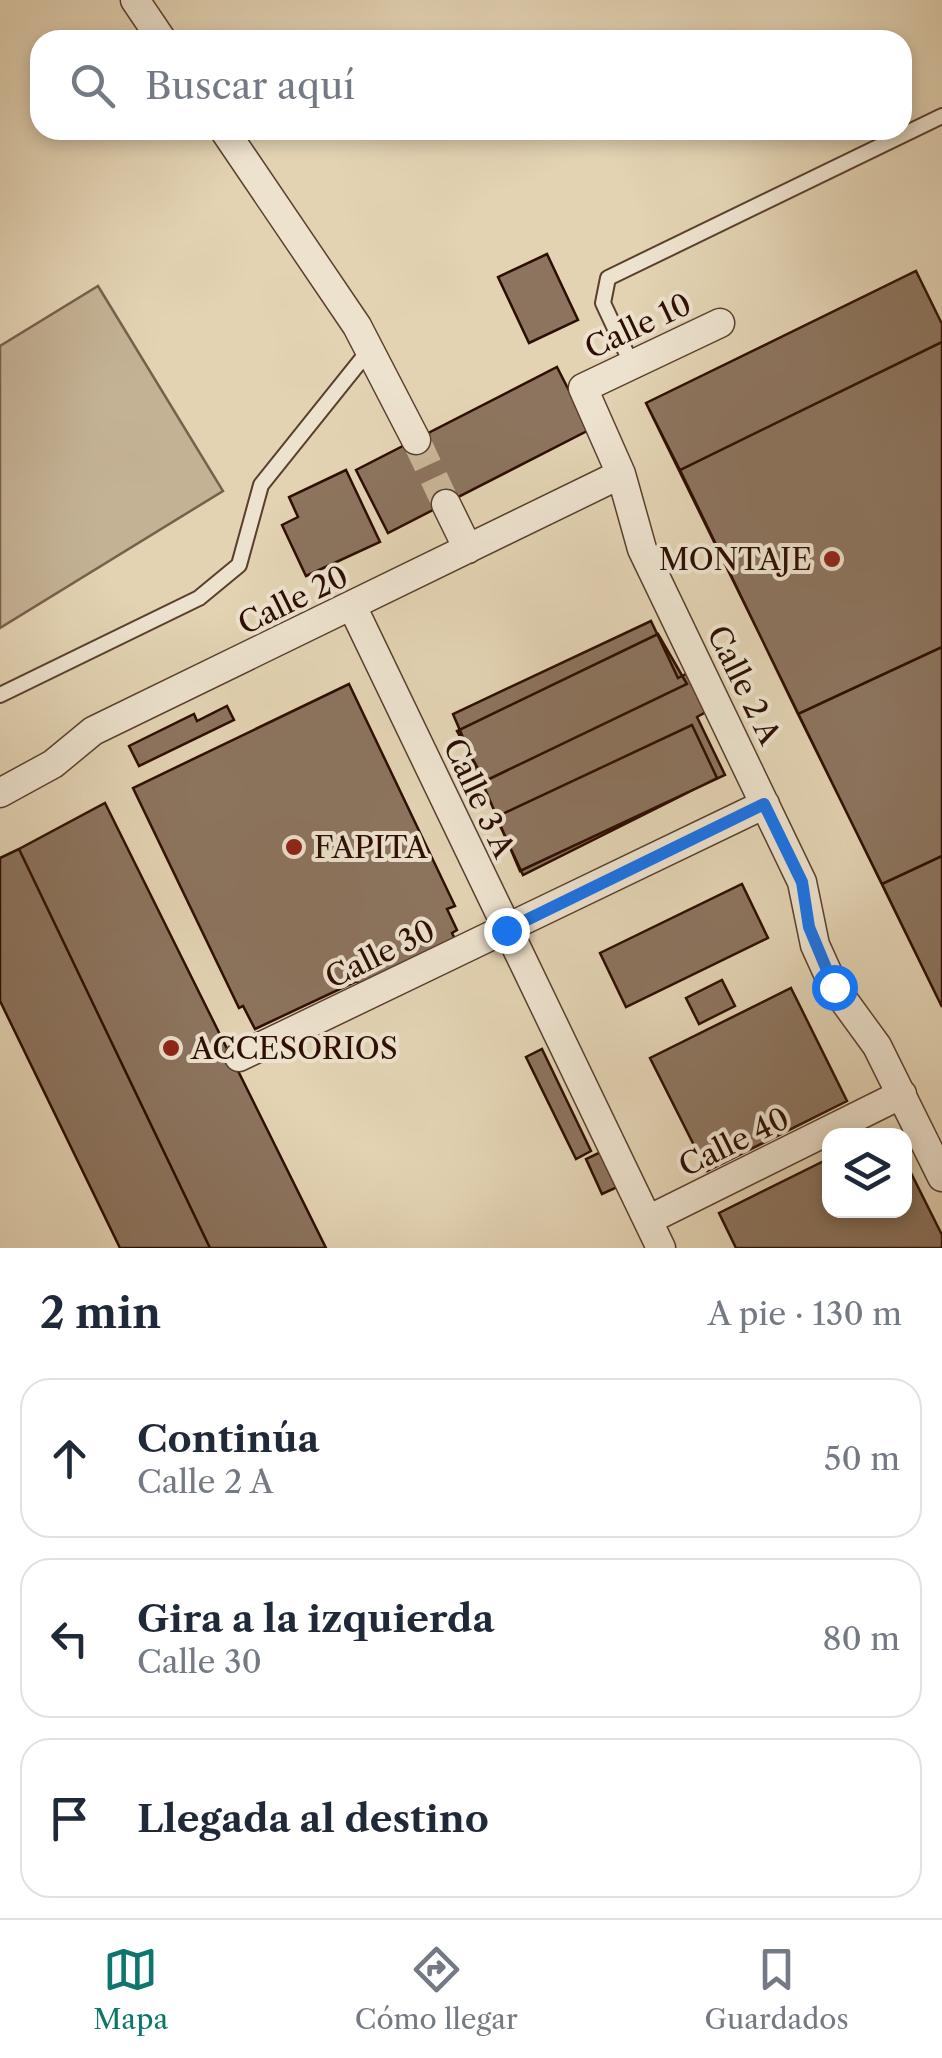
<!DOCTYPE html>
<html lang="es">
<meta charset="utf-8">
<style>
body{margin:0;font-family:"Libre Caslon Text",serif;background:#f2f2f3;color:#1f2937}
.controls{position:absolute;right:30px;bottom:30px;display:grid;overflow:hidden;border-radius:20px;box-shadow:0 5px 15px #0003}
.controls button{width:90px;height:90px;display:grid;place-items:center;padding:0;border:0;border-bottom:2px solid #e0e1e3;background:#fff;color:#1f2937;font:50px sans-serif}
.stop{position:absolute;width:30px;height:30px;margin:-22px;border:8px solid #1a73e8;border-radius:50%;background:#fff}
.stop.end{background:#1a73e8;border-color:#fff;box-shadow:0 2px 10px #0008}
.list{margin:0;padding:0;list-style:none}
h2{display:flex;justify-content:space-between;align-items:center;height:130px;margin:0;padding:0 40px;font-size:42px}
h2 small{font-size:32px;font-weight:400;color:#747a83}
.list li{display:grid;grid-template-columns:65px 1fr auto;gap:30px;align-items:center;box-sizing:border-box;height:160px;margin:0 20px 20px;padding:0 20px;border:2px solid #e0e1e3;border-radius:30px}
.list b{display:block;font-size:38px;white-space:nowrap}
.list p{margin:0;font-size:32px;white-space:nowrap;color:#747a83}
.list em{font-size:32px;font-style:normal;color:#747a83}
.icon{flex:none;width:55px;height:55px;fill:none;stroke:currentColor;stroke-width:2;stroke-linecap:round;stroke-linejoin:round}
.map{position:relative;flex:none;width:942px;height:1248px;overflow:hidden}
.search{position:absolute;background:#fff;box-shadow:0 5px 15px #0003;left:30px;right:30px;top:30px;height:110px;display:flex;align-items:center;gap:25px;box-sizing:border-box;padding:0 35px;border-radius:30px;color:#747a83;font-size:38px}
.sheet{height:670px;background:#fff}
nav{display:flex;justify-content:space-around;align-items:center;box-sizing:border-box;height:140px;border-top:2px solid #e0e1e3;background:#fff;font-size:28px;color:#747a83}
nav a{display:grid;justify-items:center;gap:5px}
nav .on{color:#0f766e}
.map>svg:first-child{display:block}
.green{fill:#c4b295;stroke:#79604c;stroke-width:2.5}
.building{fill:#8c745e;stroke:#2e0e02;stroke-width:2.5}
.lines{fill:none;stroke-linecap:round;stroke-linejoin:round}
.street-tunnel{stroke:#c8b598;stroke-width:28;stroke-dasharray:28 14;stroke-linecap:butt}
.lane-casing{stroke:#5b3f2e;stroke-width:18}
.street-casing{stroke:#5b3f2e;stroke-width:31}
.lane{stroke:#ede2ce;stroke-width:14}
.street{stroke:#ede2ce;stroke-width:28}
.route{stroke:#1a73e8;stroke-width:12}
.poi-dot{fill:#8f2418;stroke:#ede2ce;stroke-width:4}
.labels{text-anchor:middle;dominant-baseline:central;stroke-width:8;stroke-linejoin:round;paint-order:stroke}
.street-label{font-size:30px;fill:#2e0e02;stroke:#ede2ce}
.poi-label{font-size:30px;fill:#2e0e02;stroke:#ede2ce;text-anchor:start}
</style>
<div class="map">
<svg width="942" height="1248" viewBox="0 0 942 1248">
<rect width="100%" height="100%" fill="#e3d3b3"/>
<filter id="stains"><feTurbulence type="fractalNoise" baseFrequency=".002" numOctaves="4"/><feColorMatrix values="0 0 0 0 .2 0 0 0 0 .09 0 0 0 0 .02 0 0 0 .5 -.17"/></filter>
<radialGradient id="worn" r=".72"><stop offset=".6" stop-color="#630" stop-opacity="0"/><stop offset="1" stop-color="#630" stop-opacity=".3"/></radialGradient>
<!-- green -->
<path class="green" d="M98,286L223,491L0,628V346Z"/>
<!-- building -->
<path class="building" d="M547,254L578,320L529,343L498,277Z
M916,271L942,324V1007L646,403Z
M916,271L942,324V342L680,470L646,403Z
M942,342V647L798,714L680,470Z
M557,367L589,430L388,533L356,470Z
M346,470L380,542L306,576L282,525L298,517L289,497Z
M651,621L678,678L688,673L706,712L697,717L725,775L520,871L453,714Z
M658,634L687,684L485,781L457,731Z
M942,647V856L882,884L798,714Z
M349,684L455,906L447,909L457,930L452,933L457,943L361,989L357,981L255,1029L243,1006L239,1008L133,788Z
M227,706L234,720L139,766L129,746L194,714L197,721Z
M692,725L717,778L523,875L496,817Z
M105,803L326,1248H210L19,849Z
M19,849L210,1248H120L0,1001V858Z
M942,856V1007L882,884Z
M742,884L768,938L626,1007L600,953Z
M722,980L735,1006L699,1024L686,998Z
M791,988L847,1101L707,1171L650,1058Z
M542,1049L591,1151L576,1159L526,1057Z
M607,1149L624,1184L602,1194L586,1159Z
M830,1158V1210H904V1159L942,1235V1248H736L719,1213Z"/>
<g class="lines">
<!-- street-tunnel -->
<path class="street-tunnel" d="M416,440L446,504"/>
<!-- lane casing -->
<g class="lane-casing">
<path id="lane" d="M632,365L603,303L608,278L942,116
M0,695L199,598L239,565L261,485L370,349"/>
</g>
<!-- street casing -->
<g class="street-casing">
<path id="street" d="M135,0L162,40
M224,130L357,326L416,440
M720,323L583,388L621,474L642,549L802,882L815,945L834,987L877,1046L942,1177
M446,504L468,549
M353,608L661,1248
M0,793L53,764L93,731L621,474
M239,1057L765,804
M648,1220L902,1094"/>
</g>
<!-- lane -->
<use href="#lane" class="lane"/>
<!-- street -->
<use href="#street" class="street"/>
</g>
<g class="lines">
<!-- route -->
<path class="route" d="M506,930L764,804L802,882L809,927L834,987"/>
</g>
<!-- markers -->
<g class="poi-dot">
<circle cx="832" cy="559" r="10"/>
<circle cx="294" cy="847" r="10"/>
<circle cx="171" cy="1048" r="10"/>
</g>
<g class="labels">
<!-- street labels -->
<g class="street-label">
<text transform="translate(638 326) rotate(-25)">Calle 10</text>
<text transform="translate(293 600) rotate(-26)">Calle 20</text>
<text transform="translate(744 685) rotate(64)">Calle 2 A</text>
<text transform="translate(479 798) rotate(65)">Calle 3 A</text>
<text transform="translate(380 954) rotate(-26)">Calle 30</text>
<text transform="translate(734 1142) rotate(-26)">Calle 40</text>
</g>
<!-- poi labels -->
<g class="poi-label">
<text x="812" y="559" text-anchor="end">MONTAJE</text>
<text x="314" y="847">FAPITA</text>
<text x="191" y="1048">ACCESORIOS</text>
</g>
</g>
<rect width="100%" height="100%" filter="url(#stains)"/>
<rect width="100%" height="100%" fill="url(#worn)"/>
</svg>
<div class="controls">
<button><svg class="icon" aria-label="layers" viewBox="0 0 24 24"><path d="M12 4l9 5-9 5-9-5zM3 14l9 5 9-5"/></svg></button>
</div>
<div class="stop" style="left:834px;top:987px"></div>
<div class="stop end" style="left:506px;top:930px"></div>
<div class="search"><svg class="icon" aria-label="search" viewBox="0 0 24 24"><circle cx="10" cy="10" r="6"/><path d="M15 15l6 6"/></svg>Buscar aquí</div>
</div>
<section class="sheet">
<h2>2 min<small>A pie · 130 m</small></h2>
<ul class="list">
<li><svg class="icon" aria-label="ahead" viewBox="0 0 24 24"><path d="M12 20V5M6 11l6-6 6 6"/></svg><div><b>Continúa</b><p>Calle 2 A</p></div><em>50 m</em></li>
<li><svg class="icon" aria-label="left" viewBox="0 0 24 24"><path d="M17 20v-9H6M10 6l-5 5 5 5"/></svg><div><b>Gira a la izquierda</b><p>Calle 30</p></div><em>80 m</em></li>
<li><svg class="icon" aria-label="arrive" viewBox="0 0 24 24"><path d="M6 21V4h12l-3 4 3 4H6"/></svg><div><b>Llegada al destino</b></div></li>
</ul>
</section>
<nav>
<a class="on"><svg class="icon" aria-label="map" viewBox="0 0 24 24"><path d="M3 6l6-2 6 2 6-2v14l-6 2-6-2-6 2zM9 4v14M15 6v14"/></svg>Mapa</a>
<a><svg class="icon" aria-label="directions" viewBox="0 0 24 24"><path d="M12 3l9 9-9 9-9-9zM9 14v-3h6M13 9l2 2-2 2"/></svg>Cómo llegar</a>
<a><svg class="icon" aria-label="saved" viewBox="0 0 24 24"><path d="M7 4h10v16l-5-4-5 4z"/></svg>Guardados</a>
</nav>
